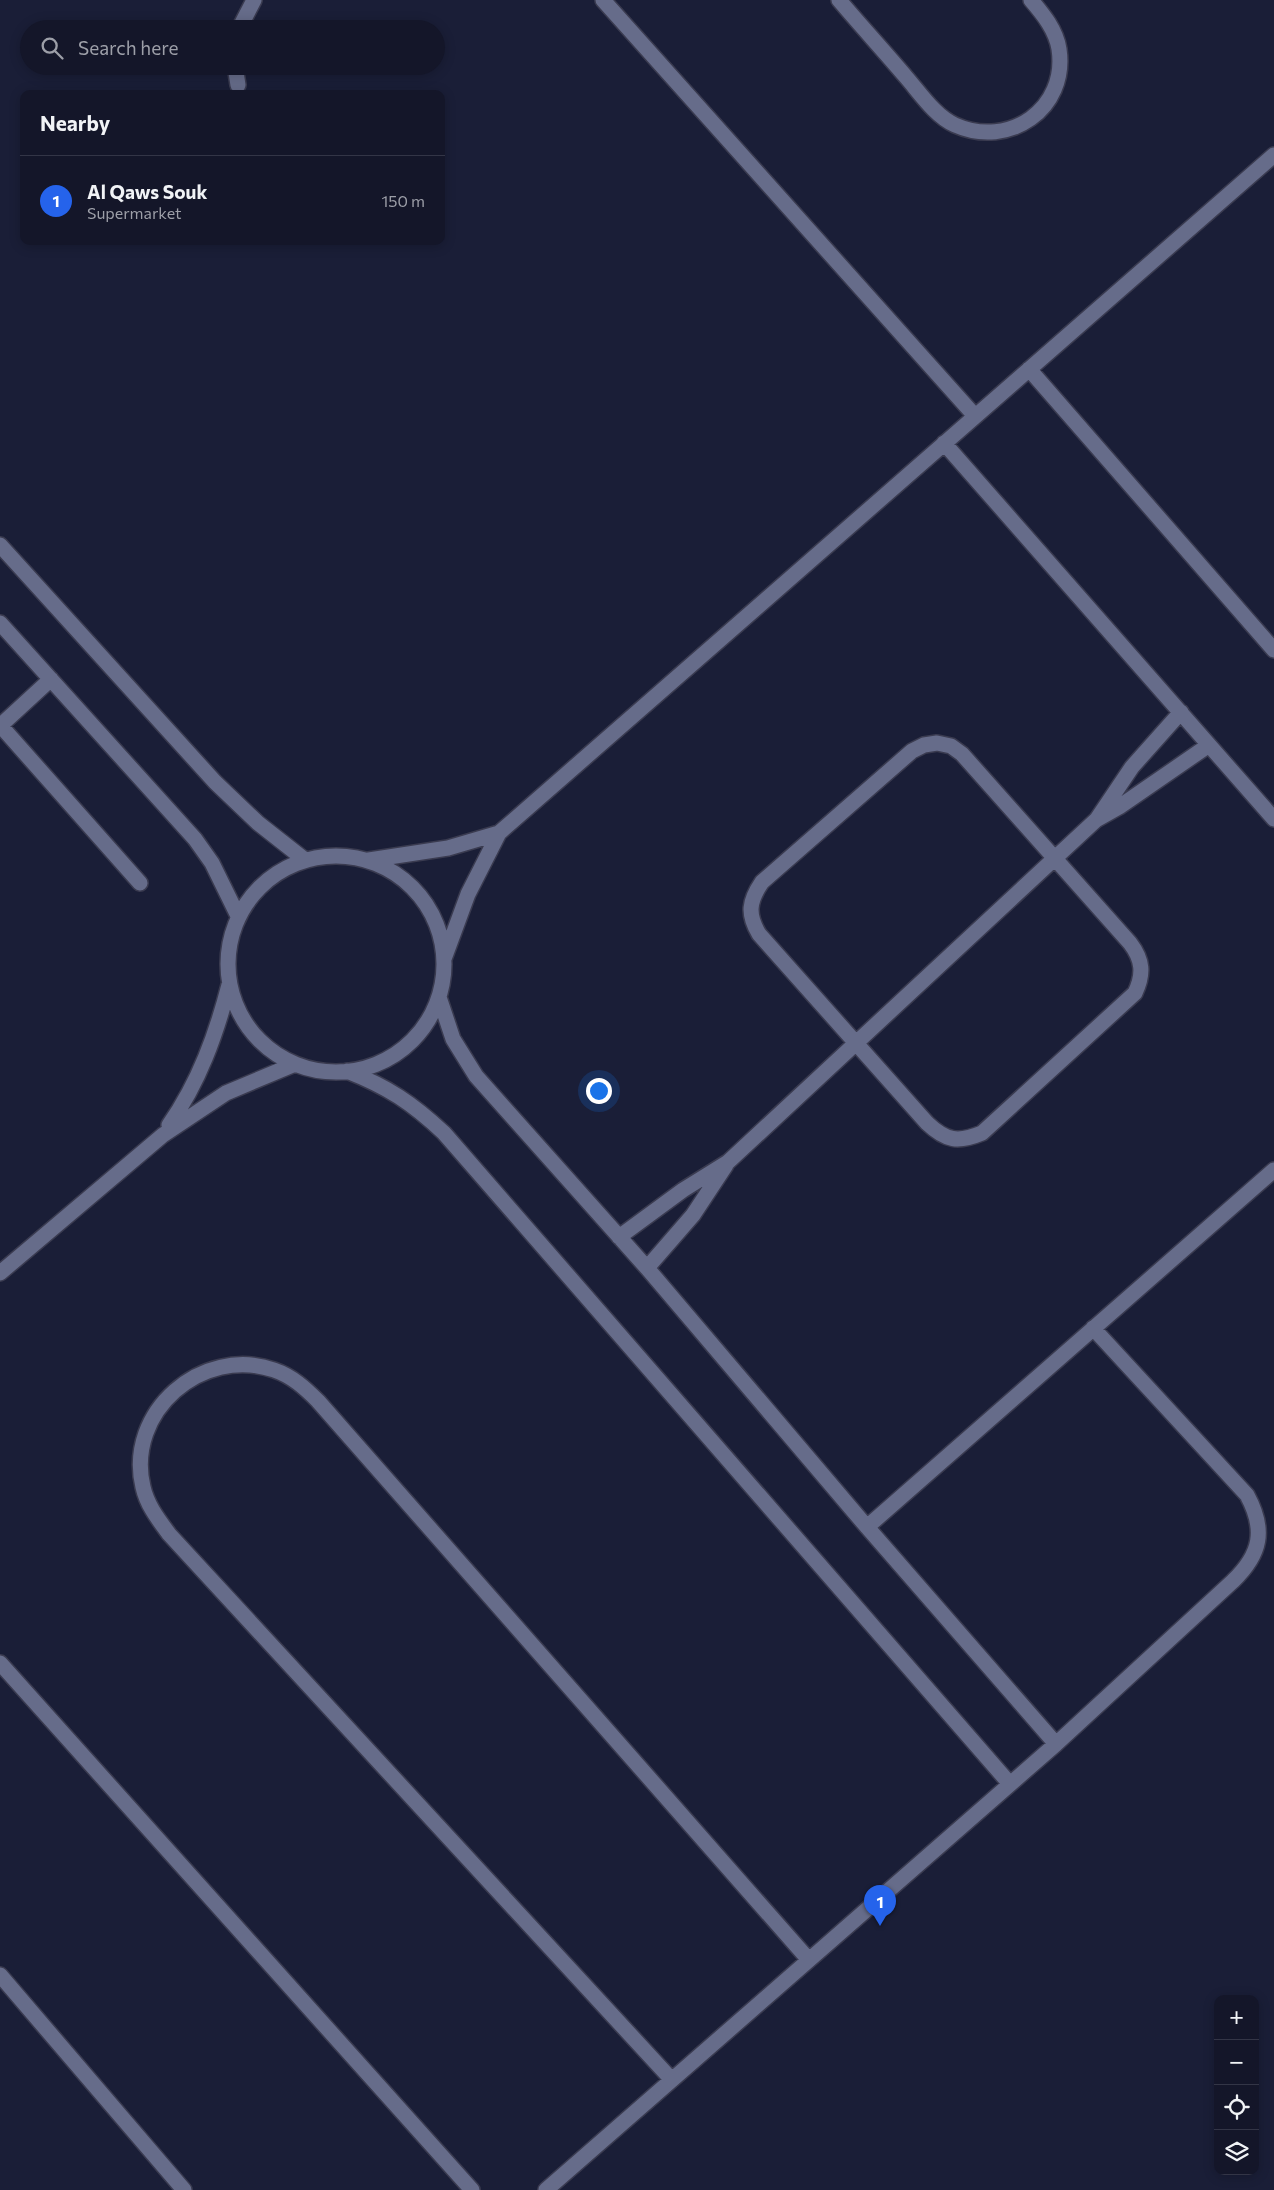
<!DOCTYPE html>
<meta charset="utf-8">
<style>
body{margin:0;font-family:Commissioner,sans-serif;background:#212335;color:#f1f3f6}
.controls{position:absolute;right:15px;bottom:15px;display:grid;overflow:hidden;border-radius:10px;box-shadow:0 2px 12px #0003}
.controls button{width:45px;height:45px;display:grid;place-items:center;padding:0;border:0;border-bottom:1px solid #333546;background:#141629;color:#f1f3f6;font:25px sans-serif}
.you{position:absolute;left:598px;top:1090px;width:18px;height:18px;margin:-12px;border:4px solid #fff;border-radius:50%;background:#1a73e8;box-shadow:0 0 0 8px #1a73e833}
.badge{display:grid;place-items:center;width:32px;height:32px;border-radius:50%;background:#2563eb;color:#fff;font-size:16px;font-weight:700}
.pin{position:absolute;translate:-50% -41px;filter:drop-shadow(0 1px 2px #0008)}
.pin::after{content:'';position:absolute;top:26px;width:18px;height:15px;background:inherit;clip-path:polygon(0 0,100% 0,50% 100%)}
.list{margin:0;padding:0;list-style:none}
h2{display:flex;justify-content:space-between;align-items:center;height:65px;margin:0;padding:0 20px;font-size:21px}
h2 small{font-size:16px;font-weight:400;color:#9d9fa8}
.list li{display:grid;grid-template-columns:32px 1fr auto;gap:15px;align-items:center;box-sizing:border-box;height:90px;padding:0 20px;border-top:1px solid #333546}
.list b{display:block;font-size:19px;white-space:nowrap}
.list p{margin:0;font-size:16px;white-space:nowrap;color:#9d9fa8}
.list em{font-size:16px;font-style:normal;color:#9d9fa8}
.icon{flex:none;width:28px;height:28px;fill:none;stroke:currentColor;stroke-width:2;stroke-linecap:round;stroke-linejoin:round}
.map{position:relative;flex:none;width:1274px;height:2190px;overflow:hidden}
.search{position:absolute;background:#141629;box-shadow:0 2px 12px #0003;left:20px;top:20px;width:425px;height:55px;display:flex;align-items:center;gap:12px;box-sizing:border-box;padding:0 18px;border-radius:28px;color:#9d9fa8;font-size:19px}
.panel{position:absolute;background:#141629;box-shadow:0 2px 12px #0003;left:20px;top:90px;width:425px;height:155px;border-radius:10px}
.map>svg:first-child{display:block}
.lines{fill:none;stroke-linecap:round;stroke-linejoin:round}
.minor-casing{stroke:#3a3b50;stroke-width:18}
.minor{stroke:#666c8a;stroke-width:15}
</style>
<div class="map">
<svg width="1274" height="2190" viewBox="0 0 1274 2190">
<rect width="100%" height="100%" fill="#1a1e37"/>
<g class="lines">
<!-- minor casing -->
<g class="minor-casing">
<path id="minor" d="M603,0L975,416
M839,0C861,26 884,51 906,77C920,93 935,116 955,125C1009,149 1068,109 1059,49C1056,30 1043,14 1031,0
M239,29L254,0
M235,66L238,85
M1029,369L1274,650
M944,443L1274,819
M0,545L215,782L258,823L305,860
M0,623L195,839L212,863L238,916
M0,725L140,883
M0,726L51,679
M937,743L951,746L962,754L1130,943C1143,960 1144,974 1135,993L982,1133C958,1143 946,1141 927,1123L759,934C747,914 749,901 762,882L912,751L924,745Z
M1097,819L1132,767L1181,712
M228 964a108 108 0 1 1 216 0a108 108 0 1 1-216 0Z
M369,860L448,848L499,833
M444,959L468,894L499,833L1274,155
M439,997L453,1039L476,1076L647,1268L867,1527L1056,1744
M347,1071C388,1087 412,1103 444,1133L1010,1784
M169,1125C199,1082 216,1035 229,985
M619,1237L683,1190L728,1162L1096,820L1119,807L1209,745
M647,1268L693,1215L726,1165
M0,1273L163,1135L226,1093L295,1064
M867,1527L1274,1170
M0,1663L472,2190
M0,1975L184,2190
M672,2080L169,1534C158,1519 147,1505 143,1487C125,1412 202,1345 274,1370C292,1376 305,1388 318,1401L809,1960
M546,2190L1056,1744L1233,1581C1261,1554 1266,1530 1247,1495L1093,1328"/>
</g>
<!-- minor -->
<use href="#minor" class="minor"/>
</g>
</svg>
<div class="controls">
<button>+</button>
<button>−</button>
<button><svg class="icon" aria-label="locate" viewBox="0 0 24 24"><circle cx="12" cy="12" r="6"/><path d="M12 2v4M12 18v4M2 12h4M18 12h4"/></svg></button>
<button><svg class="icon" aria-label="layers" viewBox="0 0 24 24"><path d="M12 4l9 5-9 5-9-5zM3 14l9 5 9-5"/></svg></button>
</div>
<div class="you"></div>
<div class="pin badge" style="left:880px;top:1926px">1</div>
<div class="search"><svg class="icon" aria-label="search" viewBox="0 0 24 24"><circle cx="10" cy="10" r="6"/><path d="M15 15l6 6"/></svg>Search here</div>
<section class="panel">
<h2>Nearby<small></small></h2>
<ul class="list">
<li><span class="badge">1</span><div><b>Al Qaws Souk</b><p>Supermarket</p></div><em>150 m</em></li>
</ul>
</section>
</div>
